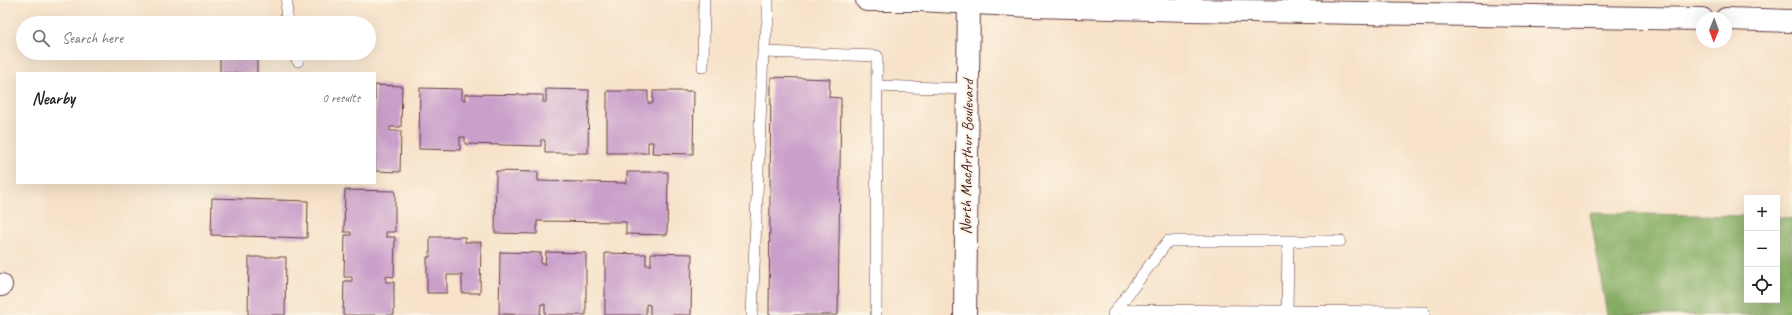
<!DOCTYPE html>
<meta charset="utf-8">
<style>
body{margin:0;font-family:Caveat,sans-serif;background:#f2f2f2;color:#222}
.controls{position:absolute;right:12px;bottom:12px;display:grid;overflow:hidden;border-radius:0px;box-shadow:0 4px 16px #0002}
.controls button{width:36px;height:36px;display:grid;place-items:center;padding:0;border:0;border-bottom:1px solid #e0e0e0;background:#fff;color:#222;font:20px sans-serif}
.compass{position:absolute;left:1696px;top:12px;width:36px;height:36px;border-radius:50%;background:#fff;box-shadow:0 4px 16px #0002;rotate:181deg}
.list{margin:0;padding:0;list-style:none}
h2{display:flex;justify-content:space-between;align-items:center;height:52px;margin:0;padding:0 16px;font-size:17px}
h2 small{font-size:13px;font-weight:400;color:#767676}
.icon{flex:none;width:22px;height:22px;fill:none;stroke:currentColor;stroke-width:2;stroke-linecap:round;stroke-linejoin:round}
.map{position:relative;flex:none;width:1792px;height:315px;overflow:hidden}
.search{position:absolute;background:#fff;box-shadow:0 4px 16px #0002;left:16px;top:16px;width:360px;height:44px;display:flex;align-items:center;gap:10px;box-sizing:border-box;padding:0 14px;border-radius:22px;color:#767676;font-size:15px}
.panel{position:absolute;background:#fff;box-shadow:0 4px 16px #0002;left:16px;top:72px;width:360px;height:112px;border-radius:0px}
.map>svg:first-child{display:block}
.forest{fill:#84ac62;stroke:#676646}
.building{fill:#caa0cb}
.lines{fill:none;stroke-linecap:round;stroke-linejoin:round}
.lane-casing{stroke:#643c43;stroke-width:12}
.street-casing{stroke:#643c43;stroke-width:24}
.secondary-casing{stroke:#643c43;stroke-width:24}
.lane{stroke:#fff;stroke-width:11}
.street{stroke:#fff;stroke-width:22}
.secondary{stroke:#fff;stroke-width:22}
.labels{text-anchor:middle;dominant-baseline:central;stroke-width:4;stroke-linejoin:round;paint-order:stroke}
.street-label{font-size:16px;fill:#4a1f2b;stroke:#fcf5e5}
</style>
<div class="map">
<svg width="1792" height="315" viewBox="0 0 1792 315">
<rect width="100%" height="100%" fill="#fcf5e5"/>
<filter id="ink" filterUnits="userSpaceOnUse"><feTurbulence type="fractalNoise" baseFrequency=".025" numOctaves="2"/><feDisplacementMap in="SourceGraphic" scale="8" xChannelSelector="R" yChannelSelector="G"/><feConvolveMatrix kernelMatrix="1 2 1 2 8 2 1 2 1" color-interpolation-filters="sRGB"/></filter>
<filter id="wash" filterUnits="userSpaceOnUse"><feTurbulence type="fractalNoise" baseFrequency=".012" numOctaves="4" result="noise"/><feDisplacementMap in="SourceGraphic" scale="16" xChannelSelector="R" yChannelSelector="G"/><feGaussianBlur stdDeviation="0.9" result="paint"/><feColorMatrix in="noise" values="0 0 0 0 0 0 0 0 0 0 0 0 0 0 0 0 0 1.4 0 .05"/><feComposite in="paint" operator="in"/></filter>
<g filter="url(#wash)">
<rect width="100%" height="100%" fill="#f7e2c9"/>
<!-- forest -->
<path class="forest" d="M1590,213L1747,216V300H1777V217L1792,218V315H1607Z"/>
<g id="blocks">
<!-- building -->
<path class="building" d="M220,54L257,55V73H220Z
M771,77L830,79L829,97L841,98L838,315H769Z
M375,85L402,86L401,127H390V131H401L400,172L375,171Z
M420,88L462,89V100H465V94L543,95V102H546V89L589,90L588,153H545V140H541V146L465,144V137H460V150L419,149Z
M607,91H648V103H653V91H694L693,154L652,153L653,142H648V153H607Z
M496,171L538,172V181L627,183V172H668L667,235L626,234V222L537,221V234L495,233Z
M345,190L395,191V232H386V237H395L394,277L386,276V282H394V315H343L344,281H352V277H344L345,235H351V232H344Z
M212,198L308,201L307,238L211,235Z
M430,237H465V242H481L480,293H462V275H447V293H427V257H430Z
M500,252L541,253V264H545L546,252L586,253V315H545V304H541L540,315L499,314Z
M605,253L646,254V265H651V253L692,254L691,315H650V305L646,304V315H605Z
M249,257H286L285,315H248Z"/>
</g>
</g>
<g filter="url(#ink)">
<use href="#blocks" fill-opacity="0" stroke="#643c43" stroke-width="1"/>
<g class="lines">
<!-- lane casing -->
<g class="lane-casing">
<path id="lane" d="M286,23L287,0
M763,52L877,56L876,315
M292,53L298,61
M703,67L704,0
M877,86L968,89
M1116,310L1424,312V315
M1113,314L1168,241H1340
M752,315L763,52L768,21V0
M1287,315L1288,241"/>
</g>
<!-- street casing -->
<g class="street-casing">
<path id="street" d="M867,0H919L1032,6L1191,10L1702,19
M1726,19L1792,21
M0,285H1"/>
</g>
<!-- secondary casing -->
<g class="secondary-casing">
<path id="secondary" d="M965,315L969,0"/>
</g>
<!-- lane -->
<use href="#lane" class="lane"/>
<!-- street -->
<use href="#street" class="street"/>
<!-- secondary -->
<use href="#secondary" class="secondary"/>
</g>
</g>
<g class="labels">
<!-- street labels -->
<g class="street-label">
<text transform="translate(967 157) rotate(-89)">North MacArthur Boulevard</text>
</g>
</g>
</svg>
<div class="controls">
<button>+</button>
<button>−</button>
<button><svg class="icon" aria-label="locate" viewBox="0 0 24 24"><circle cx="12" cy="12" r="6"/><path d="M12 2v4M12 18v4M2 12h4M18 12h4"/></svg></button>
</div>
<svg class="compass" viewBox="-18 -18 36 36"><path d="M0-13l5 13h-10z" fill="#e53935"/><path d="M0 13l5-13h-10z" fill="#767676"/></svg>
<div class="search"><svg class="icon" aria-label="search" viewBox="0 0 24 24"><circle cx="10" cy="10" r="6"/><path d="M15 15l6 6"/></svg>Search here</div>
<section class="panel">
<h2>Nearby<small>0 results</small></h2>
<ul class="list">
</ul>
</section>
</div>
